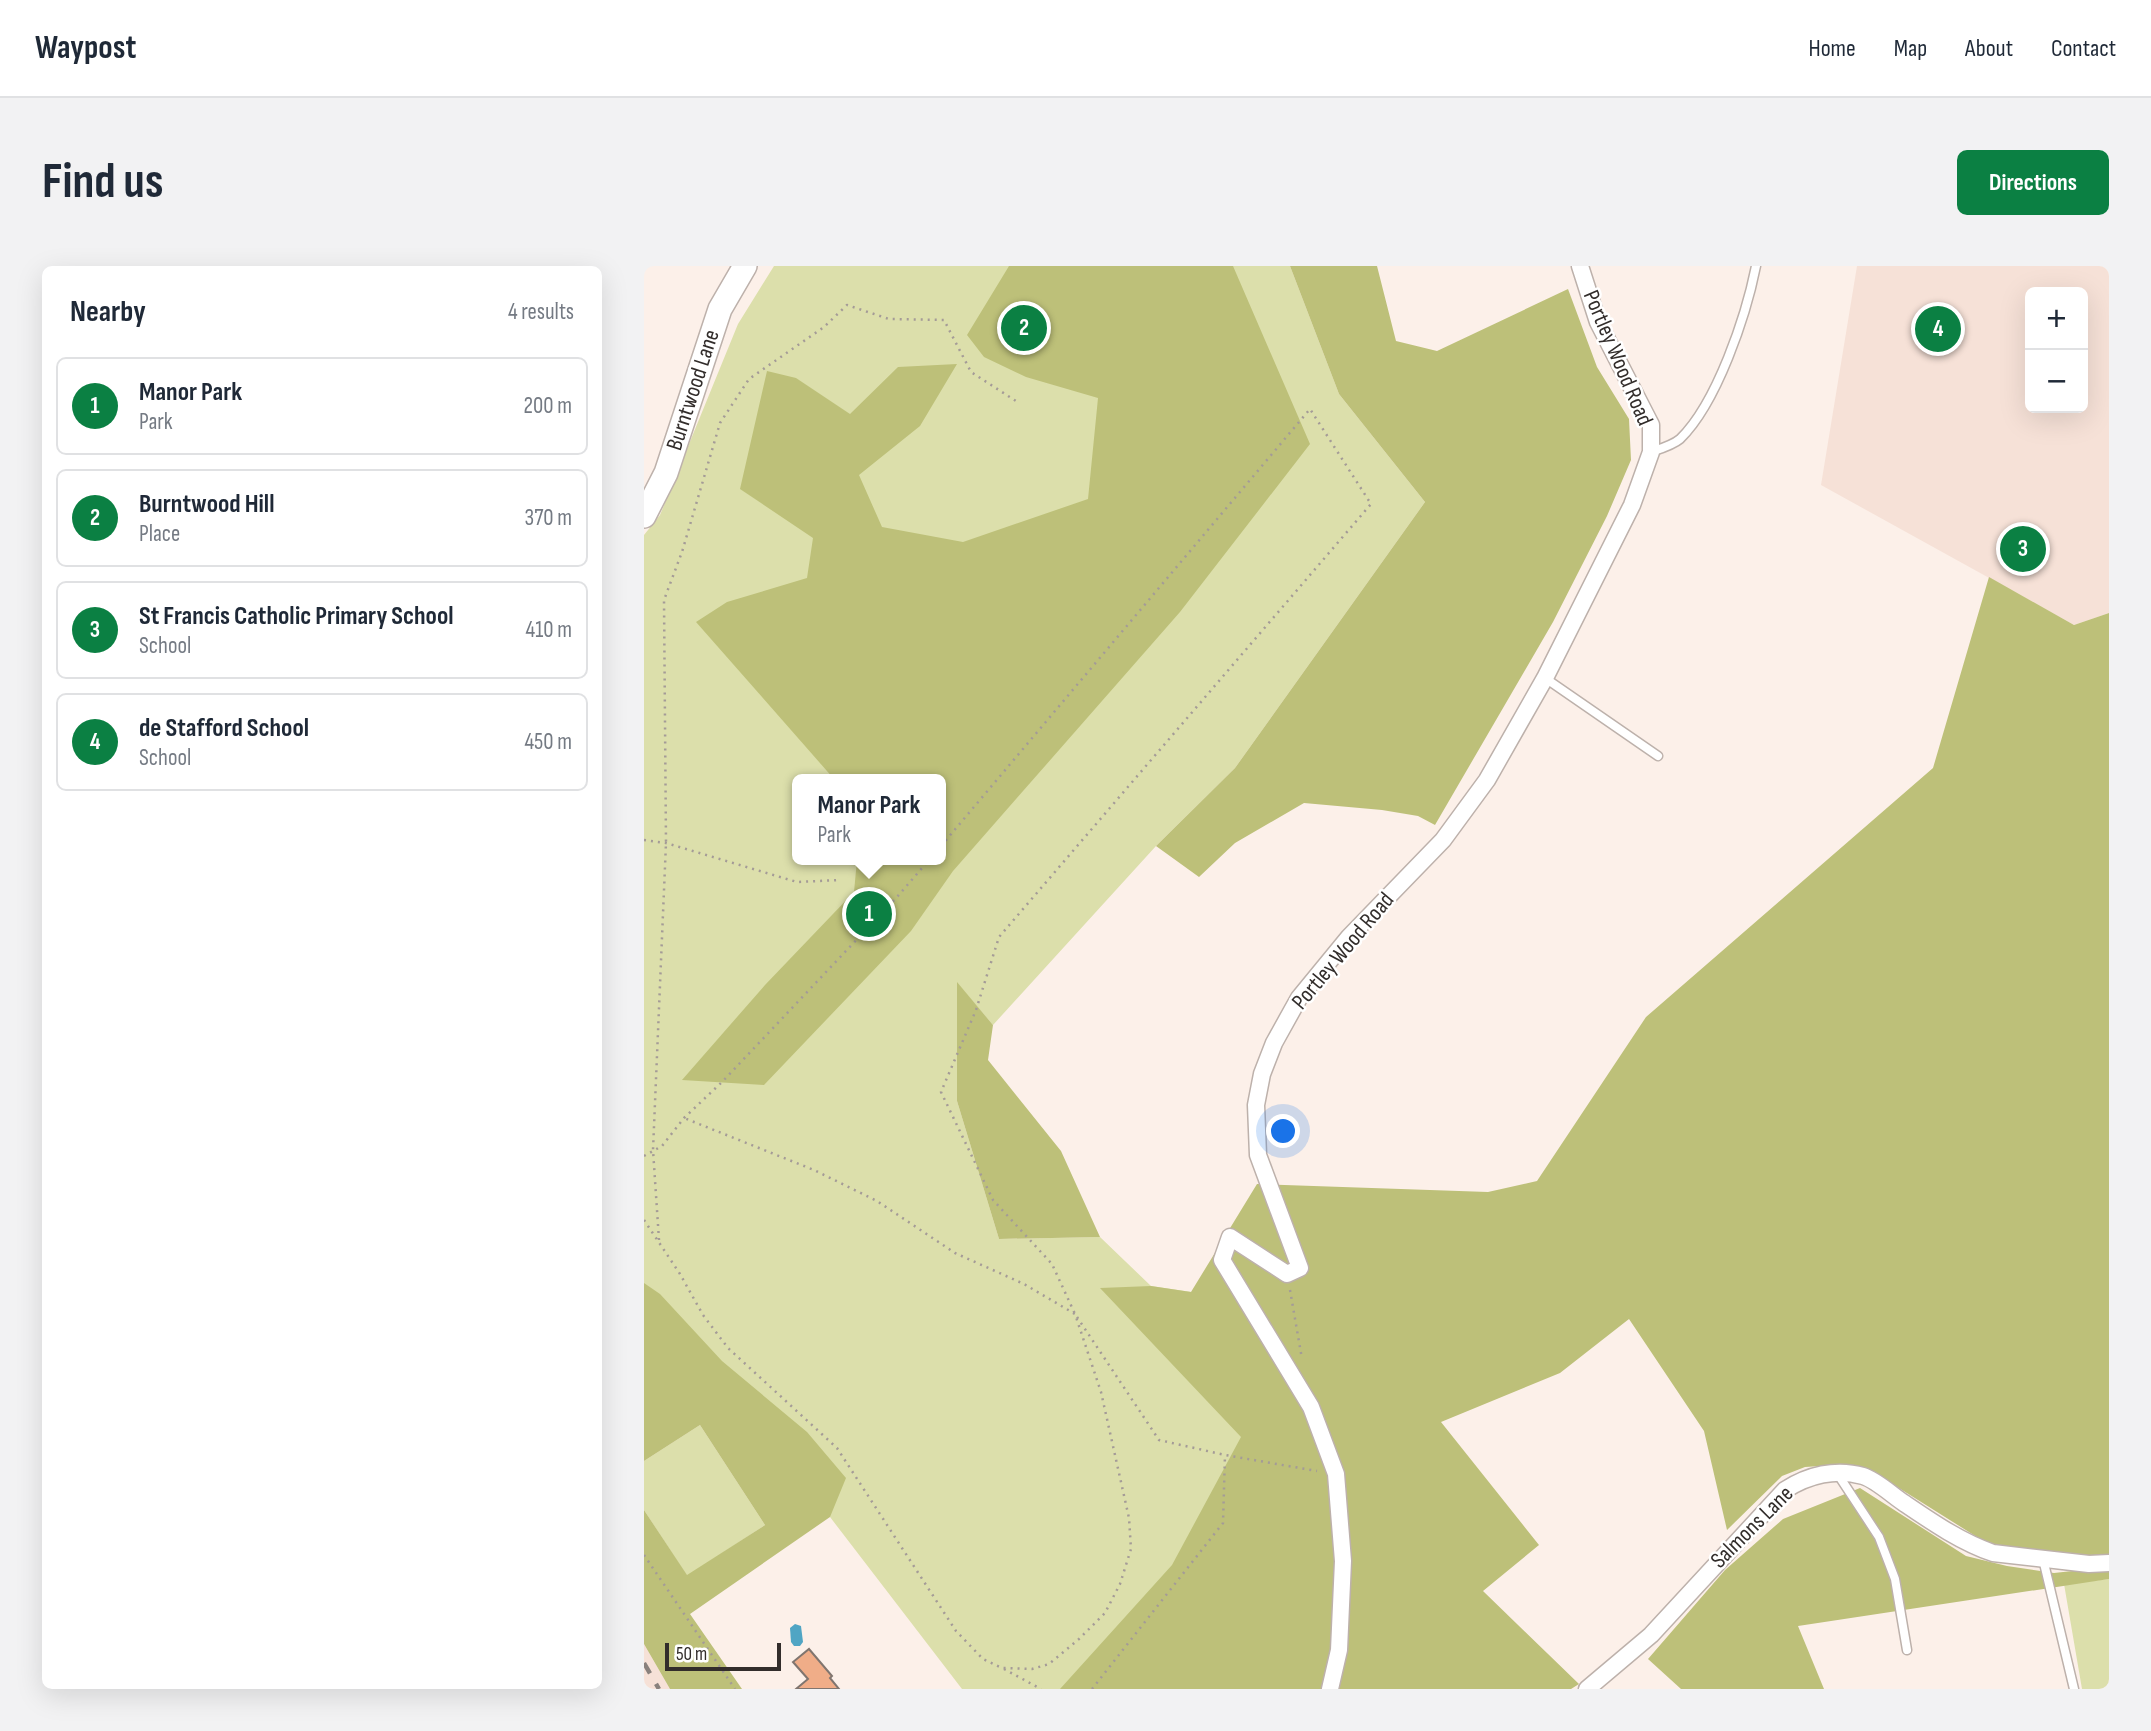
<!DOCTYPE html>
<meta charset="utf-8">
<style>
body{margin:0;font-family:"Sofia Sans Condensed",sans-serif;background:#f2f2f3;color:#1f2937}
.controls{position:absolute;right:21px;top:21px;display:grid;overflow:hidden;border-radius:10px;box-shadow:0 7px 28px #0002}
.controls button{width:63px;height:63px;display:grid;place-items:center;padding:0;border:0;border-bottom:2px solid #e0e1e3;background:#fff;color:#1f2937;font:35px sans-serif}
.scale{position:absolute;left:21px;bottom:18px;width:116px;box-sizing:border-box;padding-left:7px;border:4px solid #322d2b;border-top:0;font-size:19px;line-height:24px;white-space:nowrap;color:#322d2b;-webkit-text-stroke:5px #fff;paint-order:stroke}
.you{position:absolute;left:640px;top:866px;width:24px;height:24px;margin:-18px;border:5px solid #fff;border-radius:50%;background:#1a73e8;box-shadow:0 0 0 10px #1a73e833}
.badge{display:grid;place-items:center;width:46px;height:46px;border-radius:50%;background:#0b8043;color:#fff;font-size:23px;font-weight:700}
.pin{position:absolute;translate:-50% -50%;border:4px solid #fff;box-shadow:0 2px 7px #0006}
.popup{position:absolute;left:148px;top:508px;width:154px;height:91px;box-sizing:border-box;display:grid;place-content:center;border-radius:10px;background:#fff;filter:drop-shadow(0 2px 5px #0005);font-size:23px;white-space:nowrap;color:#747a83}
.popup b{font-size:26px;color:#1f2937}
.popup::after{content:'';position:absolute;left:50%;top:100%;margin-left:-14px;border:14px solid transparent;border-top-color:#fff}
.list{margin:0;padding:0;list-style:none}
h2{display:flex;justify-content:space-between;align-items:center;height:91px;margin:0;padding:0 28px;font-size:30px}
h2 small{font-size:23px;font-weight:400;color:#747a83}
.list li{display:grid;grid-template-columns:46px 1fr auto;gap:21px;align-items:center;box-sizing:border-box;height:98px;margin:0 14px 14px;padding:0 14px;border:2px solid #e0e1e3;border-radius:10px}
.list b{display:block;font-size:26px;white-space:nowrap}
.list p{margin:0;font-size:23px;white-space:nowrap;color:#747a83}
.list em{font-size:23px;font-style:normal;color:#747a83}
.map{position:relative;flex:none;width:1465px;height:1423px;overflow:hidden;border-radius:10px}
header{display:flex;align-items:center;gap:42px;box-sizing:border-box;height:98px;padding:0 35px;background:#fff;border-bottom:2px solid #e0e1e3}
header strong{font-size:33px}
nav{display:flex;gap:38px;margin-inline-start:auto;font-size:24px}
.intro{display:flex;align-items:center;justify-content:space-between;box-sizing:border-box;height:168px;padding:0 42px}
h1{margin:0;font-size:49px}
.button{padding:18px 32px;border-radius:10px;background:#0b8043;color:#fff;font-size:24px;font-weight:700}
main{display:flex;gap:42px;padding:0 42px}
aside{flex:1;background:#fff;border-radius:10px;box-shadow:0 7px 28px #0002}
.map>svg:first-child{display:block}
.built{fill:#f6e1d7;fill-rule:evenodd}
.green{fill:#dcdfab;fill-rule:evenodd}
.forest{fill:#bdc079}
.water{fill:#50a5c4}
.building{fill:#f0ad88;stroke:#80756f;stroke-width:2}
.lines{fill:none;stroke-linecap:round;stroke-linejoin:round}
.lane-casing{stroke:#bdb1ab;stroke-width:11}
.street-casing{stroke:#bdb1ab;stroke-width:19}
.secondary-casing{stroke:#bdb1ab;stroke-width:26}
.path{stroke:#a49b97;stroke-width:2.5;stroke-dasharray:2 5;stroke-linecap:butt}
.lane{stroke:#fff;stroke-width:8}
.street{stroke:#fff;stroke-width:16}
.secondary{stroke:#fff;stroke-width:23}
.rail{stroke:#89817d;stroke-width:4.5;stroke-dasharray:12 12;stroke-linecap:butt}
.labels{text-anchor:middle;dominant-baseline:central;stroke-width:5;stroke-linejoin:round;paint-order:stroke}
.street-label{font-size:23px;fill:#322d2b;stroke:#fff}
</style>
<header>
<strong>Waypost</strong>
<nav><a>Home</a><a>Map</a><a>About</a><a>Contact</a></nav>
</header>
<div class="intro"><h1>Find us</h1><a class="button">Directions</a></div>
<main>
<aside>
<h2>Nearby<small>4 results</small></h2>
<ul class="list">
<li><span class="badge">1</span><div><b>Manor Park</b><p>Park</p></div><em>200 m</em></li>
<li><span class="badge">2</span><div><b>Burntwood Hill</b><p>Place</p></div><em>370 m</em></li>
<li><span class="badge">3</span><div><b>St Francis Catholic Primary School</b><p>School</p></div><em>410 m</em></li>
<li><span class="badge">4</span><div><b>de Stafford School</b><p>School</p></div><em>450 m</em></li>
</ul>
</aside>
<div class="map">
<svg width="1465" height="1423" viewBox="0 0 1465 1423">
<rect width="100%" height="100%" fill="#fcf0e9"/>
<!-- built -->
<path class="built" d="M1213,0H1465V347L1430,359L1177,219ZM1386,26H1439V142H1386Z
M0,1378L26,1423H0Z"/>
<!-- green -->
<path class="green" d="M130,0H646L695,128L781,236L591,502L512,580L349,759L313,717V835L355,973L456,971L507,1020L588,1032L659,1144L474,1423H318L186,1251L54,1141L0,1145V269L16,249L94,58ZM153,513H297V594H153Z
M56,1159L121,1259L43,1310L0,1244V1195Z
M1465,1313V1423H1438L1420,1318Z"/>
<!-- forest -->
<path class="forest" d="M365,0H589L666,178L536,346L309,605L267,665L120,819L38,814L121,719L210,626L213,594H297V513H190L52,356L83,336L163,312L169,272L96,223L123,105L152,112L206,148L254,101L313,98L276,160L215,209L238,261L319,276L444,233L454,132L382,111L340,91L323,69Z
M646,0H733L752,75L793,85L924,23L953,101L985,153L987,194L963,250L909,356L791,559L774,550L738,544L660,537L591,577L555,611L512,580L591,502L781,236L695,128Z
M1345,311L1430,359L1465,347V1288L1442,1290L1344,1278L1223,1202L1193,1199L1161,1201L1138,1210L1083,1264L1060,1165L985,1053L916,1107L797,1156L895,1279L839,1325L935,1418L927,1423H416L528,1299L597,1171L456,1022L507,1020L547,1026L613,918L844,926L893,915L1002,751L1289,502Z
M313,716L349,759L344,794L417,885L456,971L355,973L313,835Z
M0,1017L16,1028L78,1095L163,1166L202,1212L186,1251L46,1348L98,1423H26L0,1378V1244L43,1309L121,1259L56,1159L0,1195Z
M1216,1222L1322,1290L1363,1300L1410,1307L1465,1301V1313L1154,1360L1180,1423H1037L1004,1393L1081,1304L1139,1253Z"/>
<!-- water -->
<path class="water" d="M151,1358L157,1360L159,1376L156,1380H150L147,1376L146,1362Z"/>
<!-- building -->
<path class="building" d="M165,1383L188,1410L186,1412L195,1423H152L164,1413L149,1396Z"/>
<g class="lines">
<!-- lane casing -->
<g class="lane-casing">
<path id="lane" d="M1007,186C1016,183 1029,179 1036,173C1073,137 1102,50 1112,0
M901,412L1014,490
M1193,1207L1235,1271L1251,1313L1263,1384
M1399,1293L1430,1423"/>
</g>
<!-- street casing -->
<g class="street-casing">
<path id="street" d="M686,1423L695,1384L699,1295L692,1208L667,1141L578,994L586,971L643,1008L656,1002L614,889L612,839L618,808L630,777L655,732L705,671L799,574L843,514L901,412L988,239L1007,186V159L954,56L936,0
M943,1423L1007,1369L1141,1224C1164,1209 1192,1202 1219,1210C1232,1214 1248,1229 1260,1237C1288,1256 1317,1276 1349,1287L1445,1298L1465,1297"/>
</g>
<!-- secondary casing -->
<g class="secondary-casing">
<path id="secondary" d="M0,250L22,207L76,43L101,0"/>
</g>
<!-- path -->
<path class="path" d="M0,574L22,577L153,616L195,614
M297,580L666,143L727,238L355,671L332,744L297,826L349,934L408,998L431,1048L515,1174L581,1189L673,1205
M0,890L18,880L40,852L78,816L253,631L285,594
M0,954L36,1008L59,1049L84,1082L193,1182L312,1365L339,1393L358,1402L388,1403L405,1398L435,1373L461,1347L476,1318L487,1283L485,1252L457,1126L431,1048L380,1018L311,987L233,935L170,904L40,852
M15,974L9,884L22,577L20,334L38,286L76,157L105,113L180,61L203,39L245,53L300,54L327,106L375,137
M646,1024L658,1093
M0,1289L91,1423
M360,1403L397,1423
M448,1423L579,1257L581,1189"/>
<!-- lane -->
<use href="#lane" class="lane"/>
<!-- street -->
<use href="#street" class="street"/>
<!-- secondary -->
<use href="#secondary" class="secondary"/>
<!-- rail -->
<path class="rail" d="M0,1397L15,1423"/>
</g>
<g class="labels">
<!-- street labels -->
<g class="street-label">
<text transform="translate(974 92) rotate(67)">Portley Wood Road</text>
<text transform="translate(49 124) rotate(-72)">Burntwood Lane</text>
<text transform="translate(699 685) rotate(-50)">Portley Wood Road</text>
<text transform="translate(1108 1261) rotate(-45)">Salmons Lane</text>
</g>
</g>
</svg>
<div class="controls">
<button>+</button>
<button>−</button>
</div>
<div class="scale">50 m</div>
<div class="you"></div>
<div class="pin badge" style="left:225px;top:648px">1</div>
<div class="popup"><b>Manor Park</b>Park</div>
<div class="pin badge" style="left:380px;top:62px">2</div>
<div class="pin badge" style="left:1379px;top:283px">3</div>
<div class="pin badge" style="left:1294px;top:63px">4</div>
</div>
</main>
